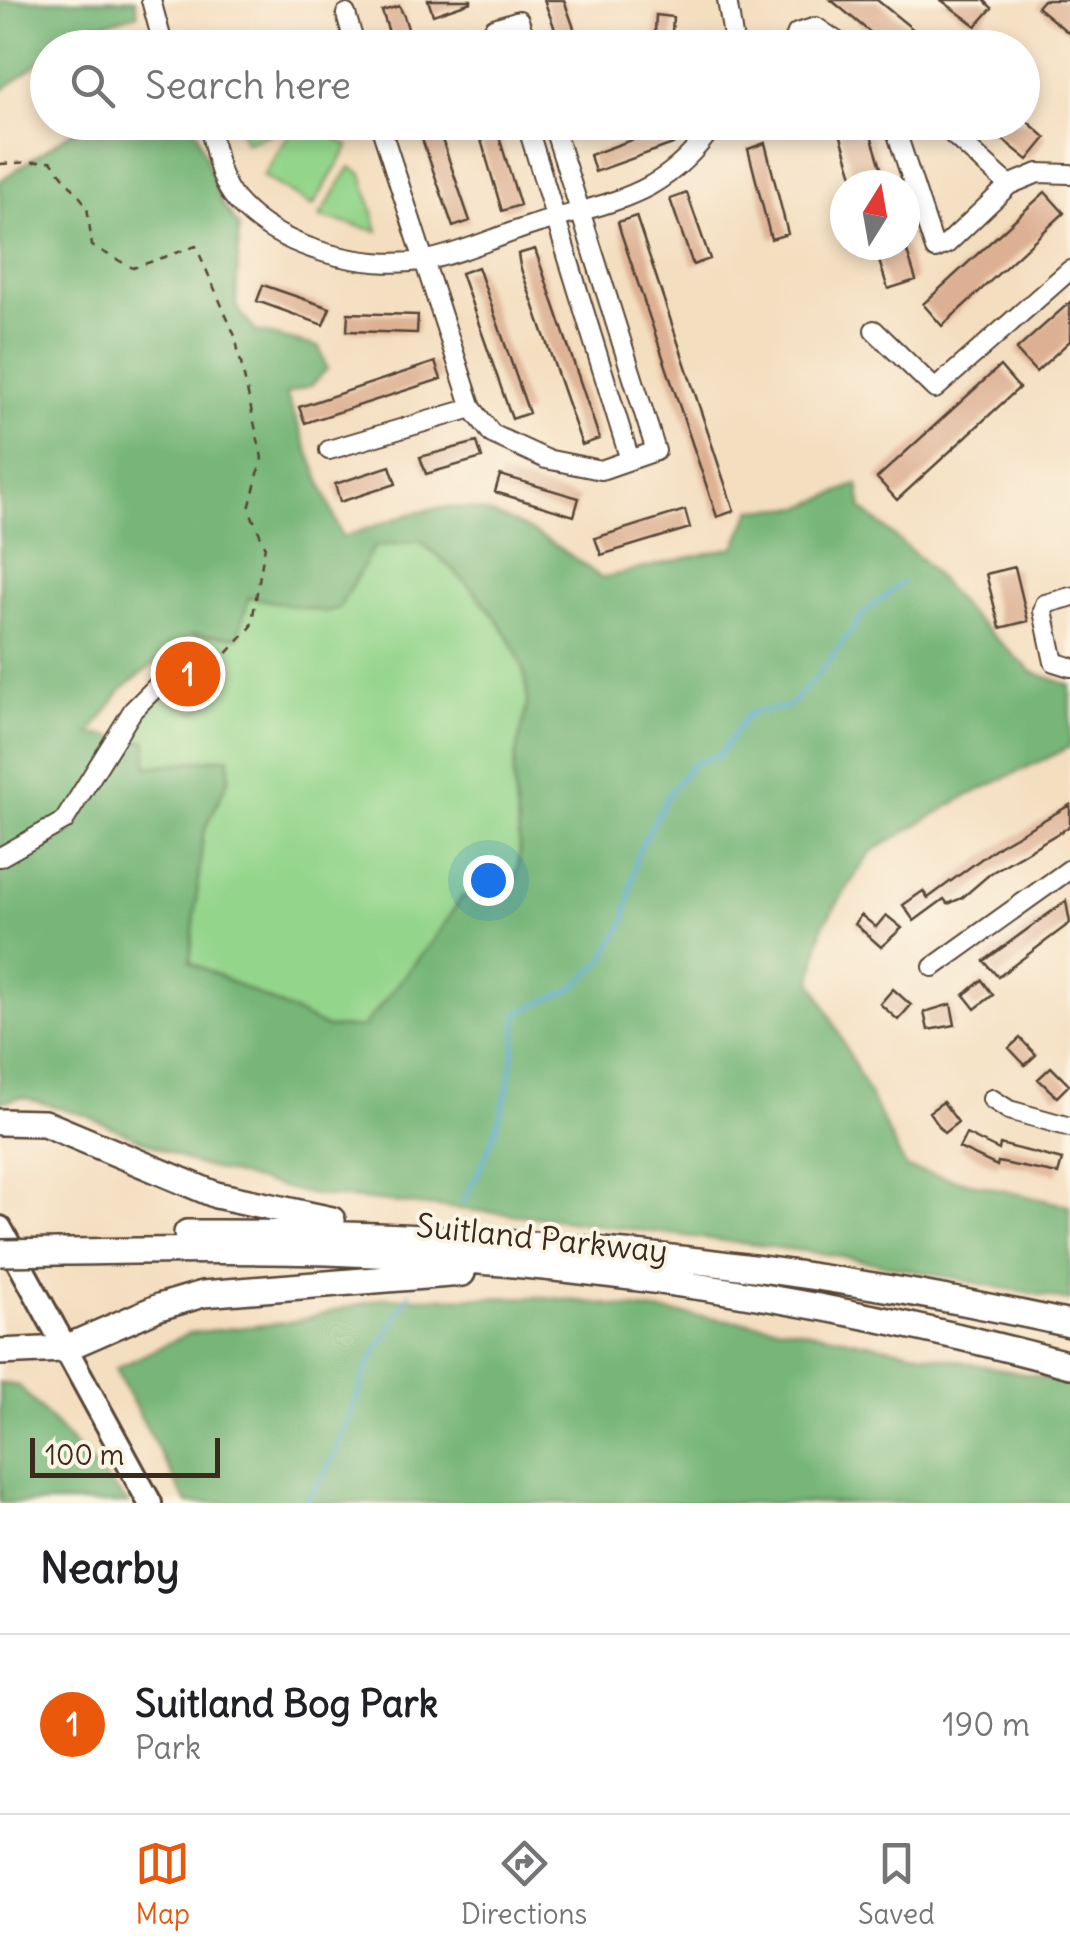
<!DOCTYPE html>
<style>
body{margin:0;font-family:Delius,sans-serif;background:#f6f6f6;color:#202124}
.compass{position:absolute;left:830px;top:170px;width:90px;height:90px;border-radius:50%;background:#fff;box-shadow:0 5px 15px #0003;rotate:11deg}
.scale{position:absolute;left:30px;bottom:25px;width:190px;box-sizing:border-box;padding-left:10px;border:5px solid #3b2a1e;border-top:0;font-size:28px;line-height:35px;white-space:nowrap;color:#3b2a1e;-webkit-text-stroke:8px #fcf5e5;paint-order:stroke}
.you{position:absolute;left:488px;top:880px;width:35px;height:35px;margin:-25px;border:8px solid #fff;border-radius:50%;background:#1a73e8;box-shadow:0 0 0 15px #1a73e833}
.badge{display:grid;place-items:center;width:65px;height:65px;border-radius:50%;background:#ea580c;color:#fff;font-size:32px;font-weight:700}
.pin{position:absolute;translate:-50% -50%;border:5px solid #fff;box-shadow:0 2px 10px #0006}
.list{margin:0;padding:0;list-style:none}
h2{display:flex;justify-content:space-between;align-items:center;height:130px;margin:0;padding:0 40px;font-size:42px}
h2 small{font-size:32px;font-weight:400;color:#757577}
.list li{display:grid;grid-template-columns:65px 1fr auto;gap:30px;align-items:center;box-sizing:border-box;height:180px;padding:0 40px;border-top:2px solid #e0e0e0}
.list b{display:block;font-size:38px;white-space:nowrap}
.list p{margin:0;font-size:32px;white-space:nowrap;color:#757577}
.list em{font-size:32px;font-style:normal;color:#757577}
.icon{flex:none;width:55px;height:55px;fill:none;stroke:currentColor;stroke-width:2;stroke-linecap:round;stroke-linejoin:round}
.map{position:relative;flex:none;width:1070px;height:1503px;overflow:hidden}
.search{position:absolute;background:#fff;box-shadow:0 5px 15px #0003;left:30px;right:30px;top:30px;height:110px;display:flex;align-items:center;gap:25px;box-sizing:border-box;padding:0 35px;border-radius:55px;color:#757577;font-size:38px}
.sheet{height:310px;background:#fff}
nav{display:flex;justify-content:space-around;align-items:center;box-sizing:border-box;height:140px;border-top:2px solid #e0e0e0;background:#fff;font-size:28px;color:#757577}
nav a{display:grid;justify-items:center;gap:5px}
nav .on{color:#ea580c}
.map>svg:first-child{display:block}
.green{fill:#94d58c;stroke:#688055;stroke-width:2.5}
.forest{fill:#77b678;stroke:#59704b;stroke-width:2.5;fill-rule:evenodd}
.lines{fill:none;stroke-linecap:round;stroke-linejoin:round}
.stream{stroke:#5bacd6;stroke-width:4}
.building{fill:#ddb093}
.minor-casing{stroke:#574536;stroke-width:22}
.major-casing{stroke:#574536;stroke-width:28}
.highway-casing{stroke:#574536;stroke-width:30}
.path{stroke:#574536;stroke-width:2.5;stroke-dasharray:8 8;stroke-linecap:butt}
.minor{stroke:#fff;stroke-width:18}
.major{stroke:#fff;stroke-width:22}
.highway{stroke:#fff;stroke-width:25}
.highway-bridge-casing{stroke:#574536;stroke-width:30;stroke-linecap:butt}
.highway-bridge{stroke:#fff;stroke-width:25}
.labels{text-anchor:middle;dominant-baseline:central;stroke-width:8;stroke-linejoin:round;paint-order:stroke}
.street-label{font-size:32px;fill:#3b2a1e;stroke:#fcf5e5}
</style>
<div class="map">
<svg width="1070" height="1503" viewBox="0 0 1070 1503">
<rect width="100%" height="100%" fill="#fcf5e5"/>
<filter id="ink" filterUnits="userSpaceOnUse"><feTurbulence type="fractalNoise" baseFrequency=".01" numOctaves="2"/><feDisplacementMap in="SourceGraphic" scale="20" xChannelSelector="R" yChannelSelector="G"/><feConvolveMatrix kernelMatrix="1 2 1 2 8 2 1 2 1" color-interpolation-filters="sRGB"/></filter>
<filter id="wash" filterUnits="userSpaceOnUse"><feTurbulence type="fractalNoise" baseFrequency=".0048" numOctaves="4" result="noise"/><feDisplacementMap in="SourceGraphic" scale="40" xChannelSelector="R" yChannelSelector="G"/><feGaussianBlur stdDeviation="2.25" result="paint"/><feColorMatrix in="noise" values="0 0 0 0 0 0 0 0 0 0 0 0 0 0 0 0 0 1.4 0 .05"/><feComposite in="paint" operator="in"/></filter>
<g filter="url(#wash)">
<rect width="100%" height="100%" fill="#f4dec0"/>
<!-- green -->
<path class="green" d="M239,123V122L277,123L270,134L245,143Z
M296,123H309L349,146L313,206L263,176Z
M350,167L362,174L378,231L320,217Z
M419,541C463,575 531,642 527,702C525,725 515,747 514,770C512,809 527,846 514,884L462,897L434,939L363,1027L327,1028L190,962L203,834L229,778L228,757L146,767L125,739L159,695L196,711L218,696L221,668L193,634L248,596L326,612L339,608L374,547Z"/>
<!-- forest -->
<path class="forest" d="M0,0H135L138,14L81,30L58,47L48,48L47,56L0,92Z
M85,123H194L221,202L239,227L236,306L255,331L319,347L327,369L312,385L286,394L342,537C373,528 407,512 439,508C495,501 560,546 601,578L735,547L752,510L803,507L858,484L862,509L923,561L966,611L1032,672L1070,685V747L963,798L871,852L823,925L812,980L906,1168L1070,1206V1301L834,1255L529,1216L308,1194L195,1164L87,1116L22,1097L0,1102V181ZM420,541C463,575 531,642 527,702C525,725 515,747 514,770C512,809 527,846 514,883L494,892L462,897L434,939L363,1027L327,1028L190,962L203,834L229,778V757L147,767V741L90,734L123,688L193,634L238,637L249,597L325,612L339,608L374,547Z
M545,1297L792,1328L1070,1383V1503H187L115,1369L189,1333L292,1322L384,1298Z
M0,1383L19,1386L128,1503H0Z"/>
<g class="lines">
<!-- stream -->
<path class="stream" d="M463,1202C498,1140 513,1084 518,1013L571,990L603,961L625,921L637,854L668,795L691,765L719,755L749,713L788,707L822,671L865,612L903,582
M305,1503L335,1456L369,1364L410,1293"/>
</g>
<g id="blocks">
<!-- building -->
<path class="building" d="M428,0H471V2L433,15Z
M544,0H564L581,48H562Z
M831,0H877L936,48H889Z
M941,0H984L992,8L976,26Z
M1043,0H1070V34L1037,7Z
M399,6L404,16L414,48L393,45L382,11Z
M656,15L673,17L671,48H654Z
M467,32L472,48H453L450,38Z
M416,122H436L470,221L453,227Z
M867,122L883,174L886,185H856L839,130Z
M981,122H1028L1046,138L1028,160Z
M496,127L520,205L502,211L479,133Z
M667,127L673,144L595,172L590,155Z
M765,143L788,234L771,239L748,149Z
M1045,192L1064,213L942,326L923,304Z
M687,193L710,259L693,265L670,199Z
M636,216L734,511L717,517L621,233L618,222Z
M874,245H905L916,280L888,289Z
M535,249L596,428L599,439L582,445L520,266L518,254Z
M478,267L529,413L512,419L461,273Z
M263,285L330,308L323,325L257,301Z
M1070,302V341L1036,372L1016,350Z
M348,313L418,315L417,333L347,331Z
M435,362L441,379L305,423L299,407Z
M1000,366L1019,388L897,500L877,478Z
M477,442L482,458L426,474L420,457Z
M390,466L396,484L340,502L335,484Z
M500,475L579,498L574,516L495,492Z
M685,510L690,528L601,555L595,538Z
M1015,567L1028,621L1000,628L986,574Z
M1070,805V826L991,873L962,898L948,904L944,899L914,921L903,905L923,891L928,898L1000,845Z
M1066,901L1070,923L998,977L984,961Z
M861,915L876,927L886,915L902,928L881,947L855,924Z
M982,980L993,995L975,1009L964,995Z
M893,989L911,1005L898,1020L880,1004Z
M951,1004L955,1025L928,1030L924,1012Z
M1020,1038L1036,1055L1025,1065L1009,1048Z
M1051,1067L1069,1085L1057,1097L1038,1079Z
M943,1102L958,1122L944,1133L929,1112Z
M966,1134L999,1150L1000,1144L1062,1160L1058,1174L998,1162L997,1166L959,1148Z"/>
</g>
</g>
<g filter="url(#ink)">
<use href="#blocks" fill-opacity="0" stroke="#574536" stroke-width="2.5"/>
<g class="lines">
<!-- minor casing -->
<g class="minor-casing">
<path id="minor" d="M151,0L164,48
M727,0L735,48
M346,14L356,48
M501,48L494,28L519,20L528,48
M791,48L797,33L816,27L847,48
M208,122C216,149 217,178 236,200C278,249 366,271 427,260C463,253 500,235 536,224C615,200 666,197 716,122
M379,122L472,408L492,434L546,459L601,470L656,451L552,122
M526,122L630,460
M893,122L935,249L947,244L1009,185L939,122
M1009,185L1038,173L1070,174
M874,330L935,389L1070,270
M329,450L472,408
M1070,597L1045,604L1043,611L1054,662L1070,667
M0,857L64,821L133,710L165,678L187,682
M933,967L1070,869
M992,1099L1009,1110L1070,1127"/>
</g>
<!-- major casing -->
<g class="major-casing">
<path id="major" d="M0,1228L150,1503"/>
</g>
<!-- highway casing -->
<g class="highway-casing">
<path id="highway" d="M0,1122L44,1123L216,1195L332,1220
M187,1233C486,1231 778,1259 1070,1324
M60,1252C149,1251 238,1249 327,1252C577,1261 828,1299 1070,1365
M0,1352L63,1349L159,1307L203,1294L462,1273"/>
</g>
<!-- path -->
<path class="path" d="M0,164L51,161L87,206L92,246L133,268L196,246L235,336L262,458L249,509L265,546L251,627L223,658L201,673"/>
<!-- minor -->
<use href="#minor" class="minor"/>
<!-- major -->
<use href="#major" class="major"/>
<!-- highway -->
<use href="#highway" class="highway"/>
<!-- highway-bridge casing -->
<g class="highway-bridge-casing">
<path id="highway-bridge" d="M0,1253L60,1252"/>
</g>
<!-- highway-bridge -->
<use href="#highway-bridge" class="highway-bridge"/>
</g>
</g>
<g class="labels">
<!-- street labels -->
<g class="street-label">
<text transform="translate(542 1238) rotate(6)">Suitland Parkway</text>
</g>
</g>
</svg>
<svg class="compass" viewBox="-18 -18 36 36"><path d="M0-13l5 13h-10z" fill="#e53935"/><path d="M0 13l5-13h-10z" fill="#757577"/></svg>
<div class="scale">100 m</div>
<div class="you"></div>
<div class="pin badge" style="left:188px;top:674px">1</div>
<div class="search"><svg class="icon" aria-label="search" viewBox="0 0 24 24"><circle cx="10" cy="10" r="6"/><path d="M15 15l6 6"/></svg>Search here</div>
</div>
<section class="sheet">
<h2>Nearby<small></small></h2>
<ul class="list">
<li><span class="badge">1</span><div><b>Suitland Bog Park</b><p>Park</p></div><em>190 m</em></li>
</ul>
</section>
<nav>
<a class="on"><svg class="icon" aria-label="map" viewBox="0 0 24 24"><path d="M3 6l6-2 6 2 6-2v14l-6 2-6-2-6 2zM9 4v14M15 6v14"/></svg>Map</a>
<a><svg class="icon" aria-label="directions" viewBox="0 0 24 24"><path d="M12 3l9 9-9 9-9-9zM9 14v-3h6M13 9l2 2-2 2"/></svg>Directions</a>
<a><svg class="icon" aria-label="saved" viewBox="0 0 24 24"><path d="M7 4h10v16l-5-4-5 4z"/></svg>Saved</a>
</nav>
